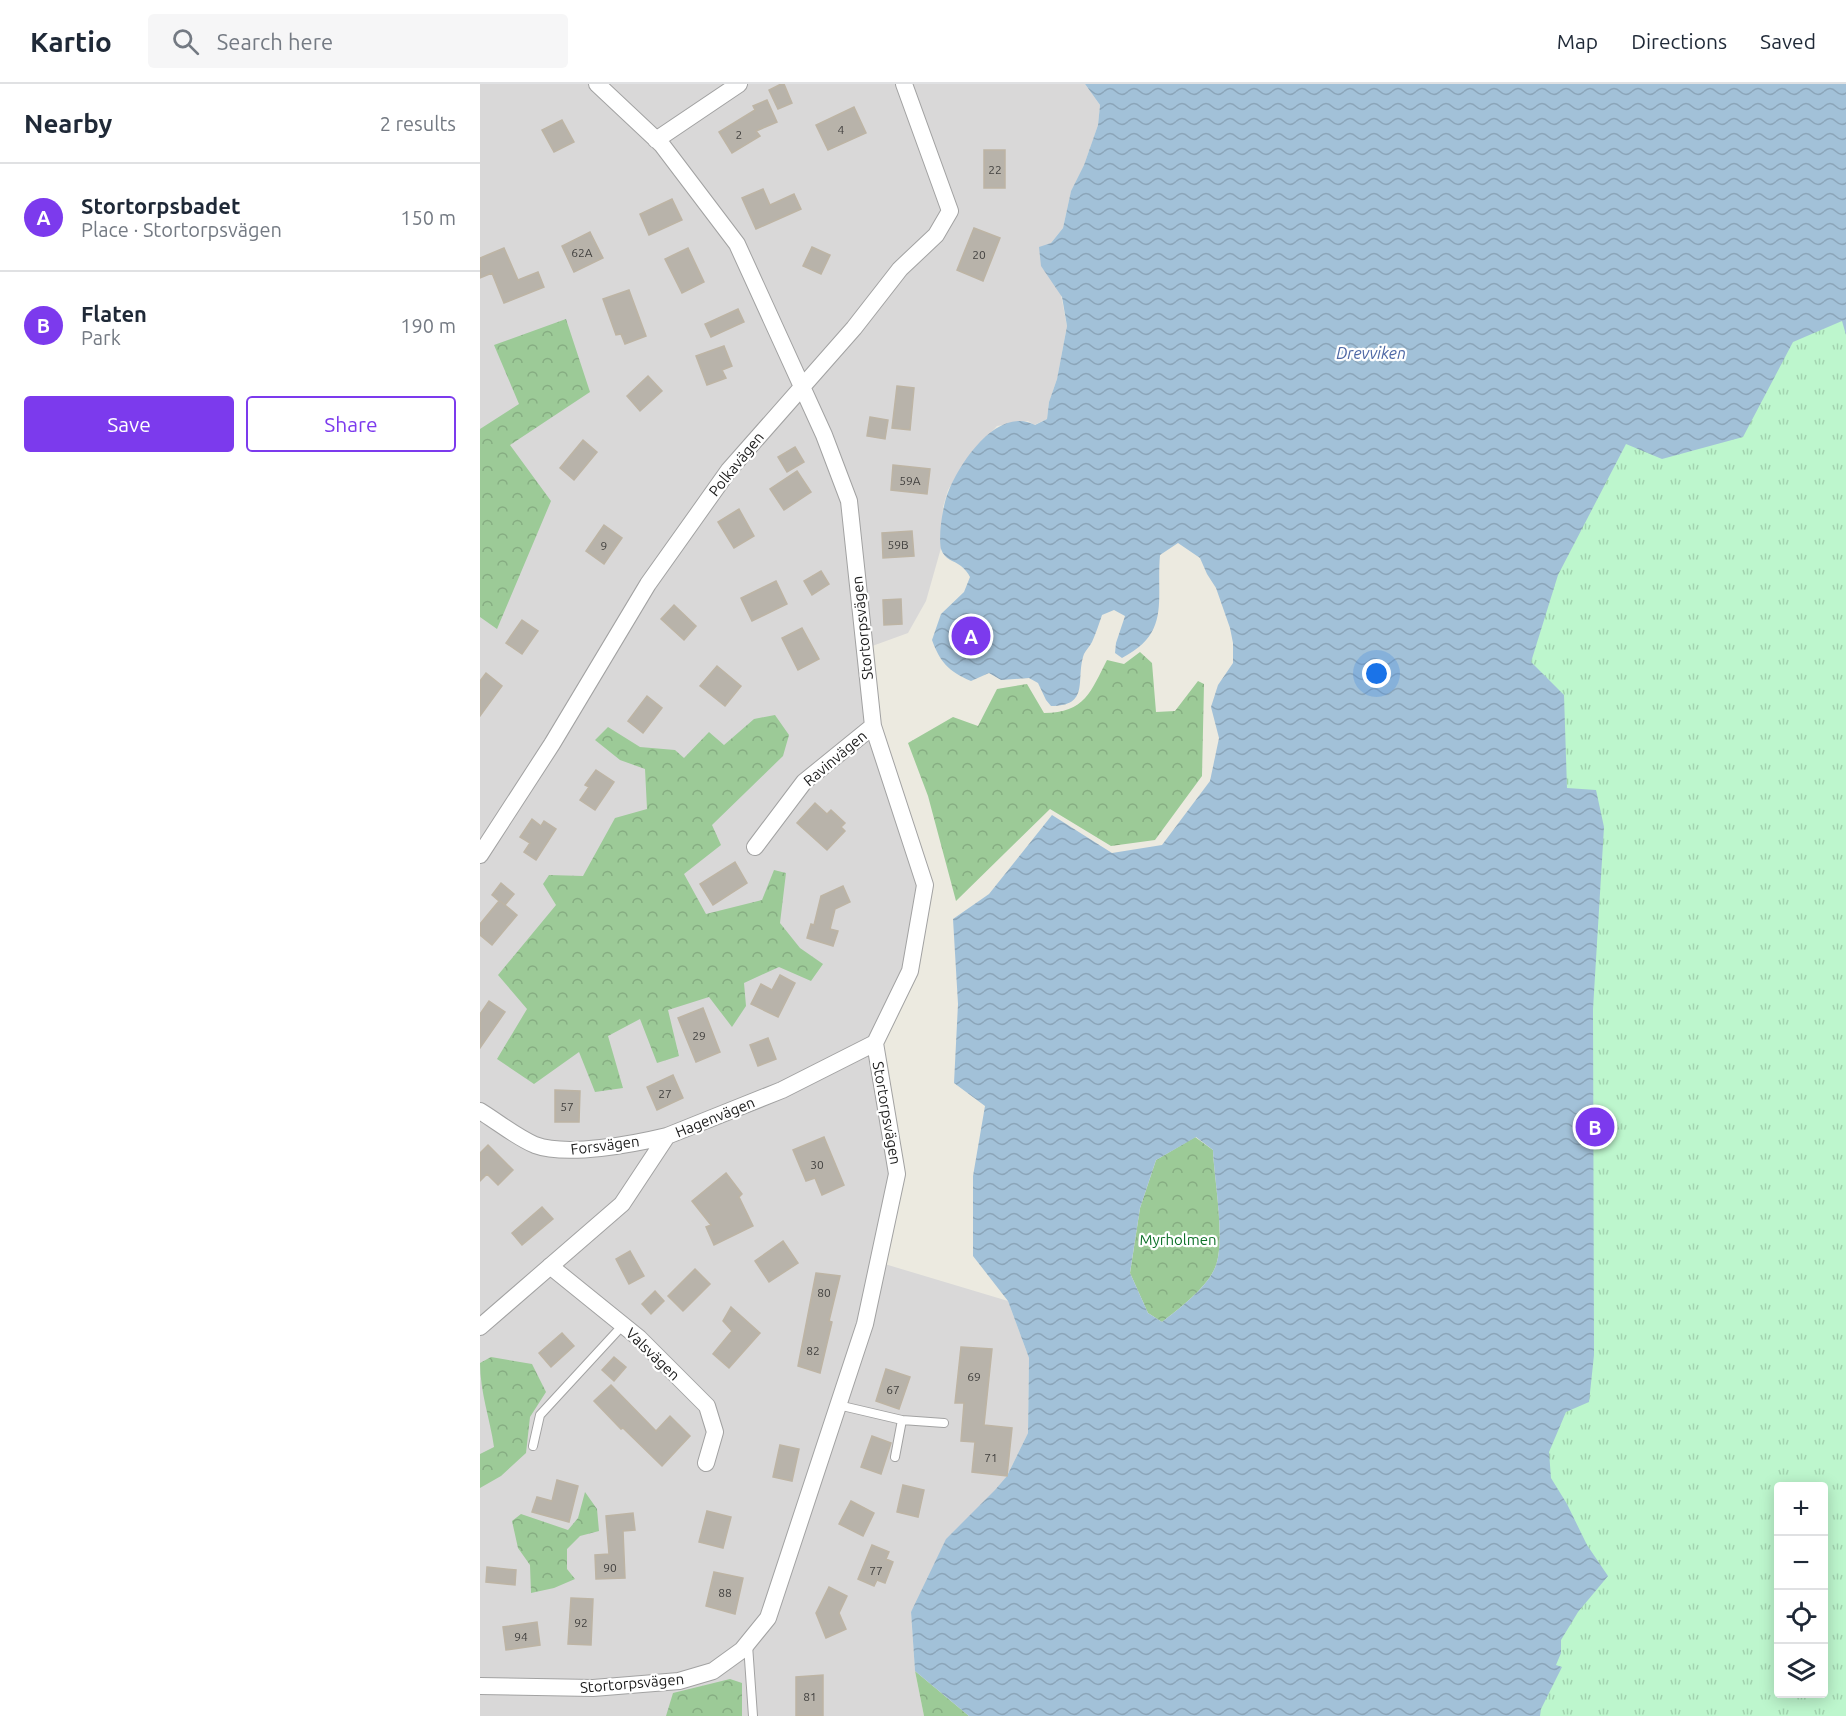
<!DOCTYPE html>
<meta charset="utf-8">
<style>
body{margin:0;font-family:Ubuntu,sans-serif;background:#f6f6f7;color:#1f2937}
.controls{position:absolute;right:18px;bottom:18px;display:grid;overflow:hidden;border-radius:6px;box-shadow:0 3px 15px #0003}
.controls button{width:54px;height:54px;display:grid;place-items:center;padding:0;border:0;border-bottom:2px solid #e0e1e3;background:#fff;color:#1f2937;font:30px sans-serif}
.you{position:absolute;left:897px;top:590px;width:21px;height:21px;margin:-15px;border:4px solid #fff;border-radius:50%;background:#1a73e8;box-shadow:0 0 0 9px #1a73e833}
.badge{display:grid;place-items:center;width:39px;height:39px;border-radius:50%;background:#7c3aed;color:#fff;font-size:20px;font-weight:700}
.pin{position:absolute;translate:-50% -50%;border:3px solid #fff;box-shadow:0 2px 6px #0006}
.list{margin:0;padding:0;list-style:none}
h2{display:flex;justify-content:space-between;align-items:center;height:78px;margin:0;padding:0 24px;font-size:26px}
h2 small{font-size:20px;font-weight:400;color:#747a83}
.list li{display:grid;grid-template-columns:39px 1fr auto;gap:18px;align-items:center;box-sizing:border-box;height:108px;padding:0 24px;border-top:2px solid #e0e1e3}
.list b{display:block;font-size:22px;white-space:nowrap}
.list p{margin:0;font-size:20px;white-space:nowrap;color:#747a83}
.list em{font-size:20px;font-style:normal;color:#747a83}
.actions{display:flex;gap:12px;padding:18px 24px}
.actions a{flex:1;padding:14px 0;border:2px solid #7c3aed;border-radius:6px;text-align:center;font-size:21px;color:#7c3aed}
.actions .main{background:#7c3aed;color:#fff}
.icon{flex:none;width:33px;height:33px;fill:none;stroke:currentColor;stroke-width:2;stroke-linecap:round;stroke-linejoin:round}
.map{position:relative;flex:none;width:1366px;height:1632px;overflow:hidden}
header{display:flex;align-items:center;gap:36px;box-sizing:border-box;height:84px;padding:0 30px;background:#fff;border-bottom:2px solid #e0e1e3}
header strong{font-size:28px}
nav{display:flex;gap:33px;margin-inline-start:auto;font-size:21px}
.search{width:420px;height:54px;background:#f6f6f7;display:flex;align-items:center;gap:15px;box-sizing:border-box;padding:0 21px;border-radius:6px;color:#747a83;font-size:22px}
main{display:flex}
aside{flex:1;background:#fff}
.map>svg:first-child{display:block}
.residential{fill:#d9d8d8}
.forest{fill:url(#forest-crowns)}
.park{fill:url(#park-tufts);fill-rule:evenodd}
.water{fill:url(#water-waves);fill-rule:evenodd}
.building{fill:#b8b3aa;stroke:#bdb4a4;stroke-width:1.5}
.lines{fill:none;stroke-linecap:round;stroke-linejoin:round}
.lane-casing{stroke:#a2a2a2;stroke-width:10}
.street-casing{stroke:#a2a2a2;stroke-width:18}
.lane{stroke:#fff;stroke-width:8}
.street{stroke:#fff;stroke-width:16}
.labels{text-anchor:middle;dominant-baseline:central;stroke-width:4.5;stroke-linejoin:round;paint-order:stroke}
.number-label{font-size:12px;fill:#42413f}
.street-label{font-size:15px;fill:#1b1b1b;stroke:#fff}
.park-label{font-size:15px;fill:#10722b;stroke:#fff}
.water-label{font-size:16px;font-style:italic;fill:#4d67a5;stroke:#fff}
</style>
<header>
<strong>Kartio</strong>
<div class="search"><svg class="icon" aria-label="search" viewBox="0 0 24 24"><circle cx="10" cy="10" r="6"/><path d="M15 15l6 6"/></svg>Search here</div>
<nav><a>Map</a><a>Directions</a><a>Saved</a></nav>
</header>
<main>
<aside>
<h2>Nearby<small>2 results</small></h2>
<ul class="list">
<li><span class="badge">A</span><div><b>Stortorpsbadet</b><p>Place · Stortorpsvägen</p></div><em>150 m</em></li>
<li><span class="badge">B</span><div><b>Flaten</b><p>Park</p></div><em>190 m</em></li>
</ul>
<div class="actions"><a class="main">Save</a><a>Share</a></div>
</aside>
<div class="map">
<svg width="1366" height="1632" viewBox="0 0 1366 1632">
<defs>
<pattern id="forest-crowns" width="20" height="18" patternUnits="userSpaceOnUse" patternTransform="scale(1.5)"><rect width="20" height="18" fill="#9cca97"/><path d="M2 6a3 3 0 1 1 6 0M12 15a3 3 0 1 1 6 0" fill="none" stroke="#86ad82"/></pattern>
<pattern id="park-tufts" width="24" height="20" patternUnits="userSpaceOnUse" patternTransform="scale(1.5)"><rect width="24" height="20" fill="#bdf6cd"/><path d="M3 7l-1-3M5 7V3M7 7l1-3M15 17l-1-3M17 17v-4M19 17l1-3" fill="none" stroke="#a2d2af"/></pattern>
<pattern id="water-waves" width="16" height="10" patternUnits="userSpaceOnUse" patternTransform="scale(1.5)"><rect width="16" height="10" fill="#a2c1d8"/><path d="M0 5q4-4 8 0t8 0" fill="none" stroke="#8ba5b9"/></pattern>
</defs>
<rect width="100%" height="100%" fill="#eceae0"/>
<!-- residential -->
<path class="residential" d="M0,0H605L620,21L618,41L604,81L591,107L583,144L571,159L587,242L577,295L569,318L567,335L554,341L548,337L517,342L488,373L468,406L463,423L461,464L446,517L428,549L384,565L393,642L445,801L430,887L395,959L417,1090L398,1178L528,1217L549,1274L548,1349L527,1392L431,1528L435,1587L444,1632H0Z"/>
<!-- forest -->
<path class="forest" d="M86,235L110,308L30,361L71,417L17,545L0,533V345L39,320L14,261Z
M660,568L672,579L676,628L695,627L718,597L724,600L722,692L675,756L631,762L570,725L476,817L448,712L428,659L473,633L498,642L517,605L547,600L564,629C605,629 611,607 627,576L644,580Z
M295,631L309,651L303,672L232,741L241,761L204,790L226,830L282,816L294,786L306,789L300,839L320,864L343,880L331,897L299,883L264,899L266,922L252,943L229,913L188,926L199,972L177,979L160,935L128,952L143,1004L115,1008L99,968L54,1000L17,975L47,925L18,891L76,821L63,800L69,791L103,792L135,734L167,725L165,685L140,676L115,656L128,643L160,663L195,666L204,674L229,648L244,661L274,635Z
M715,1053L733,1066C734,1095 747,1161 734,1186C725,1205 699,1225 682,1238L668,1229L650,1189L660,1124L676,1076Z
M11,1273L52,1280L66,1308L50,1333L46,1369L21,1392L0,1404V1370L14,1363C10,1335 0,1308 0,1279Z
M105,1408L117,1425L119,1447L100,1452L87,1465V1485L95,1495L74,1504L51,1509L50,1481L38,1464L32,1437L41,1430L88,1446L98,1434Z
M435,1587L489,1632H444Z
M250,1595L262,1599V1632H186L193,1609Z"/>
<!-- park -->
<path class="park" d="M1366,0V1632H810L898,683ZM1298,1402H1344V1610H1298Z"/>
<!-- water -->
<path class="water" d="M605,0H1366V251L1362,237L1313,258L1263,353L1182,375L1146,360L1078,491L1051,578L1084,611L1087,704L1116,706L1124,743L1113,925L1114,1271L1109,1318L1086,1328L1069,1368L1071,1394L1087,1420L1107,1461L1128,1492L1098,1528L1081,1556V1569L1076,1581L1082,1583L1061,1625L1060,1632H489L435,1587L431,1528L466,1455L515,1406L527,1392L548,1349L549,1274L528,1217L493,1172V1092L505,1022L474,999L478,920L473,835L509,810L572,731L632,769L682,761L730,697L739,654L731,623L738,601L753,579V559L750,544L736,504L727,490L720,474L698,459L680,471C676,517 691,549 642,574L635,569L636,559L645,532L634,526L622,531C619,540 616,549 612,558C610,562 606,566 604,570C595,595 611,622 571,622L566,616L558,599L549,594L521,596L509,589L491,597C468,587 460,578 452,556L461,530L484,508L490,493C488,489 485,485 481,482C473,476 465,476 461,465C458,451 463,419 469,406C481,377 518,322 555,341L567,335L569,318L577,295L587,242L582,213L561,182L559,163L571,159L583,144L591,107L604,81L618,41L620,21ZM716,1053L733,1066C734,1096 747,1161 734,1186C725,1205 699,1225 682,1238L668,1229L650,1189L660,1124L676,1076Z"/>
<!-- building -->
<path class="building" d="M301,0H304L312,19L298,25L289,6Z
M287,16L297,38L276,47L280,52L252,69L239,48L275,26L273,22Z
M374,23L386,49L348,66L336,41Z
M82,36L94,58L74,68L62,46Z
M504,66H525V104H504Z
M283,105L290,121L314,110L321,125L276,145L262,114Z
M192,115L202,136L169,151L160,130Z
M494,144L520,154L503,197L477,186Z
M110,148L123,174L94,188L82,162Z
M332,163L350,171L341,190L323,182Z
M24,164L38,196L58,188L64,203L24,219L12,189L0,194V174Z
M208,164L224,198L202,209L185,175Z
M149,206L166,252L145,260L141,250L136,251L123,215Z
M258,225L264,238L231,253L225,240Z
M244,262L252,282L242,286L246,294L227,301L216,272Z
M168,292L182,307L160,327L147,312Z
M417,302L434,304L430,346L412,344Z
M390,333L408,336L405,355L387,352Z
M103,356L117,368L94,396L80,384Z
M315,363L324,378L307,388L298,373Z
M413,381L450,385L447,410L411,406Z
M317,387L331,408L304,426L290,405Z
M259,425L274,452L254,464L238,438Z
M124,441L142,454L124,480L106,467Z
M432,447L434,472L403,474L402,449Z
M341,487L349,500L332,511L324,497Z
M296,497L307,520L272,537L261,514Z
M421,515L422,540L404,541L403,516Z
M194,521L216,542L204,556L181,535Z
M42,536L58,547L42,570L26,559Z
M322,544L339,575L318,586L302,554Z
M237,582L261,602L245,622L220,602Z
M6,589L22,602L0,632V597Z
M167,612L182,624L163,649L148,637Z
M116,686L134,698L115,726L100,716L109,703L105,701Z
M335,719L347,730L351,726L365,739L361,743L365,747L347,766L317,739Z
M52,735L61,742L64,737L76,745L56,776L44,768L50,759L40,753Z
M255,778L267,799L233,821L220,800Z
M21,799L34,810L25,821L20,817L37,831L12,861L0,851V840L19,817L12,811Z
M363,802L370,818L355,825L350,845L358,847L353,862L327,854L331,840L334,841L341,812Z
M300,891L315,899L298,933L271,920L281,900L292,906Z
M9,917L25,928L0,964V930Z
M223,924L240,968L216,978L198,934Z
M288,954L296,975L278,982L270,961Z
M193,991L203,1014L177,1026L167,1003Z
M75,1006L100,1007L99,1038H75Z
M344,1053L364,1101L342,1111L335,1094L326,1097L313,1066Z
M8,1061L33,1086L18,1101L7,1090L0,1097V1069Z
M246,1089L262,1110L259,1113L273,1142L234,1161L226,1143L231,1141L212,1117Z
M62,1123L73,1135L42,1161L32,1149Z
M303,1157L318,1179L289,1198L275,1177Z
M150,1167L164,1192L149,1200L136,1175Z
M215,1185L230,1200L203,1227L188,1212Z
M336,1189L360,1192L349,1237L352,1238L340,1289L318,1282Z
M175,1207L184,1217L171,1230L162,1220Z
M251,1223L280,1249L249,1284L233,1270L252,1247L243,1237Z
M82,1249L94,1262L71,1283L59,1269Z
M481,1263L512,1265L504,1341L532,1344L527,1392L492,1388L495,1358L481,1357L484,1319H475Z
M134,1273L146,1283L134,1297L122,1286Z
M406,1285L430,1293L419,1325L396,1317Z
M131,1301L176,1347L190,1332L210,1352L182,1382L143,1344L141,1345L114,1317Z
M392,1352L411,1359L401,1390L381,1383Z
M300,1361L319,1365L312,1397L293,1393Z
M77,1396L98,1402L89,1438L52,1428L57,1413L72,1417Z
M423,1401L444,1406L438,1433L417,1428Z
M371,1417L394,1429L383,1452L359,1440Z
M227,1427L251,1433L243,1464L219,1458Z
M153,1429L155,1446L143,1447L145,1494L116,1495L115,1471L129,1470L126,1432Z
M392,1461L409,1468L406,1475L413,1478L405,1499L397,1496L394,1502L378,1495Z
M7,1483L36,1486L35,1501L6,1498Z
M234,1488L263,1494L255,1530L226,1522Z
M349,1503L367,1512L359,1529L366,1545L346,1554L336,1529Z
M91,1514L113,1515L111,1561L88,1560Z
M57,1538L60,1561L26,1566L23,1543Z
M343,1591V1632H316V1593Z"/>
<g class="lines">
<!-- lane casing -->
<g class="lane-casing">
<path id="lane" d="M358,1321L422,1336L464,1339
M53,1362L60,1331L143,1241
M415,1373L422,1336
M268,1561L273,1632"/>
</g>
<!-- street casing -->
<g class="street-casing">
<path id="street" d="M176,56L259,0
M275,763L324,698L393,642
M0,771L72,660L168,500L249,386L374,244L420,185L456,151L470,127L424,0
M0,1027C18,1038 36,1053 55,1061C87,1073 154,1060 187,1052L302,1006L395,959
M70,1182L159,1254L227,1322L235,1348L226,1379
M0,1243L142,1120L187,1052
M0,1602L113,1604L199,1597L233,1587L262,1566L288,1534L385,1240L417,1090L395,959L430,887L445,801L393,642L369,417L344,351L257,160L182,61L117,0"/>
</g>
<!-- lane -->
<use href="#lane" class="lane"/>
<!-- street -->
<use href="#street" class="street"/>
</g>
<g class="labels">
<!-- number labels -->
<g class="number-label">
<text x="361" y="45">4</text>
<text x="259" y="50">2</text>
<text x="515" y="85">22</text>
<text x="102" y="168">62A</text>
<text x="499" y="170">20</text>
<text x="430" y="396">59A</text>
<text x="418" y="460">59B</text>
<text x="124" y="461">9</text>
<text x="219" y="951">29</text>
<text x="185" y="1009">27</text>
<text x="87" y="1022">57</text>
<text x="337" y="1080">30</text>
<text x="344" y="1208">80</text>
<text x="333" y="1266">82</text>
<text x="494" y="1292">69</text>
<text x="413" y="1305">67</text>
<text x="511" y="1373">71</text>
<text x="130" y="1483">90</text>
<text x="396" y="1486">77</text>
<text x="245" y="1508">88</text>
<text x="101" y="1538">92</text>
<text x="41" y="1552">94</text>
<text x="330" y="1612">81</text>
</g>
<!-- street labels -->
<g class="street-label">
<text transform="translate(256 380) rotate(-51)">Polkavägen</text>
<text transform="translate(382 544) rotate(-96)">Stortorpsvägen</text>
<text transform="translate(355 674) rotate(-40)">Ravinvägen</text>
<text transform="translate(407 1029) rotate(80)">Stortorpsvägen</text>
<text transform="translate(235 1033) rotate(-22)">Hagenvägen</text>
<text transform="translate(125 1061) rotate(-7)">Forsvägen</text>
<text transform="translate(173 1270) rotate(44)">Valsvägen</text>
<text transform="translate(152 1599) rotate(-5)">Stortorpsvägen</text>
</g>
<!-- park labels -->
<g class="park-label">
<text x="698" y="1155">Myrholmen</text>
</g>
<!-- water labels -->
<g class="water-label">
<text x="891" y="269">Drevviken</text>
</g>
</g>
</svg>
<div class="controls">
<button>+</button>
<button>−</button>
<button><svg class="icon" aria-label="locate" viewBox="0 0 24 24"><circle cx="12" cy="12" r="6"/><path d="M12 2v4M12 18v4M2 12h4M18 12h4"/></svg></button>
<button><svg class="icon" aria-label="layers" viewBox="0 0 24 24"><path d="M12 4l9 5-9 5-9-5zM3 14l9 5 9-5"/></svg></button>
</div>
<div class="you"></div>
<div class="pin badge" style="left:491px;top:552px">A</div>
<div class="pin badge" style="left:1115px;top:1043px">B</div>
</div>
</main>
